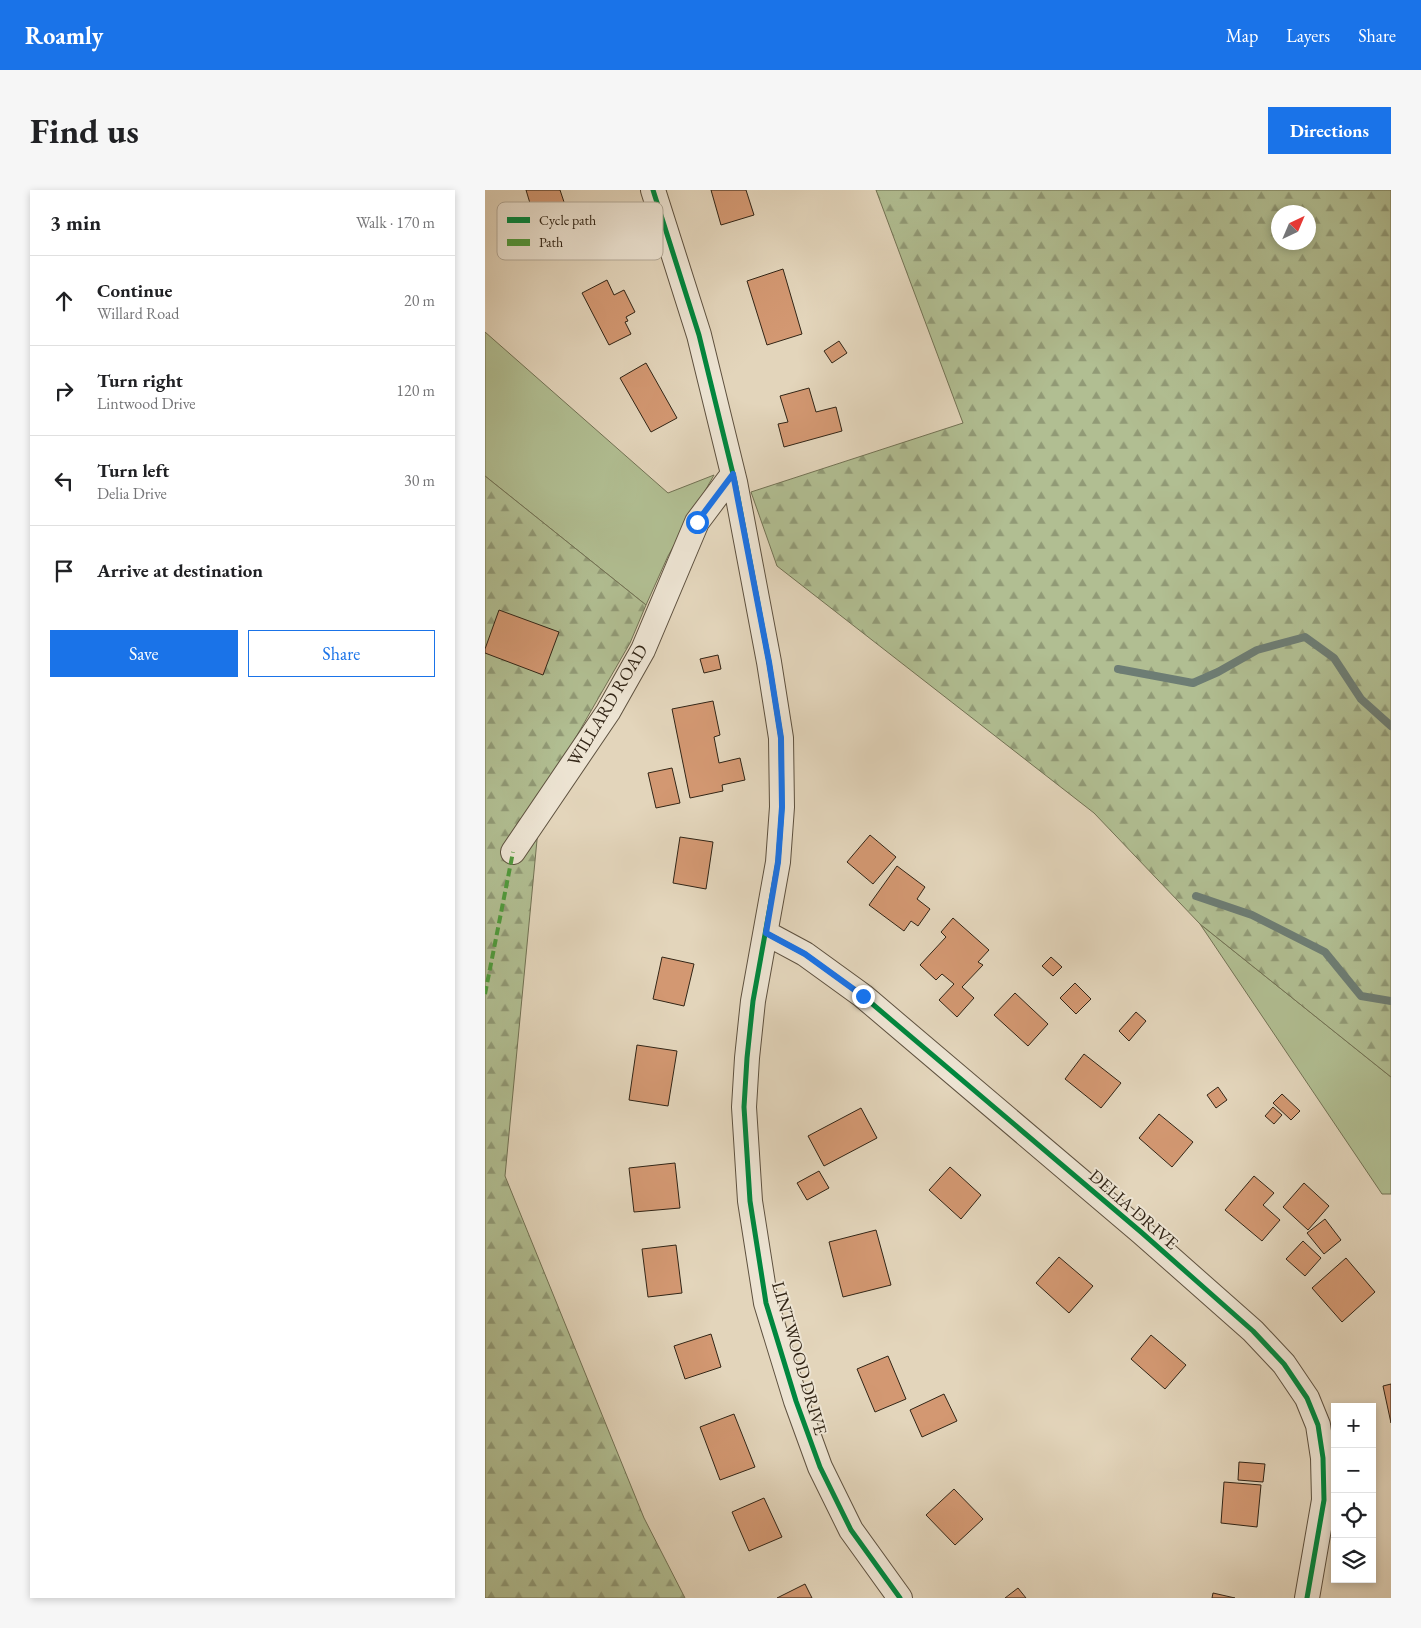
<!DOCTYPE html>
<meta charset="utf-8">
<style>
body{margin:0;font-family:"EB Garamond",serif;background:#f6f6f6;color:#202124}
.controls{position:absolute;right:15px;bottom:15px;display:grid;overflow:hidden;border-radius:0px;box-shadow:0 2px 8px #0003}
.controls button{width:45px;height:45px;display:grid;place-items:center;padding:0;border:0;border-bottom:1px solid #e0e0e0;background:#fff;color:#202124;font:25px sans-serif}
.compass{position:absolute;left:786px;top:15px;width:45px;height:45px;border-radius:50%;background:#fff;box-shadow:0 2px 8px #0003;rotate:44deg}
.stop{position:absolute;width:15px;height:15px;margin:-11px;border:4px solid #1a73e8;border-radius:50%;background:#fff}
.stop.end{background:#1a73e8;border-color:#fff;box-shadow:0 1px 5px #0008}
.list{margin:0;padding:0;list-style:none}
h2{display:flex;justify-content:space-between;align-items:center;height:65px;margin:0;padding:0 20px;font-size:21px}
h2 small{font-size:16px;font-weight:400;color:#757577}
.list li{display:grid;grid-template-columns:32px 1fr auto;gap:15px;align-items:center;box-sizing:border-box;height:90px;padding:0 20px;border-top:1px solid #e0e0e0}
.list b{display:block;font-size:19px;white-space:nowrap}
.list p{margin:0;font-size:16px;white-space:nowrap;color:#757577}
.list em{font-size:16px;font-style:normal;color:#757577}
.actions{display:flex;gap:10px;padding:15px 20px}
.actions a{flex:1;padding:11px 0;border:1px solid #1a73e8;border-radius:0px;text-align:center;font-size:18px;color:#1a73e8}
.actions .main{background:#1a73e8;color:#fff}
.icon{flex:none;width:28px;height:28px;fill:none;stroke:currentColor;stroke-width:2;stroke-linecap:round;stroke-linejoin:round}
.map{position:relative;flex:none;width:906px;height:1408px;overflow:hidden;border-radius:0px}
header{display:flex;align-items:center;gap:30px;box-sizing:border-box;height:70px;padding:0 25px;background:#1a73e8;color:#fff}
header strong{font-size:24px}
nav{display:flex;gap:28px;margin-inline-start:auto;font-size:18px}
.intro{display:flex;align-items:center;justify-content:space-between;box-sizing:border-box;height:120px;padding:0 30px}
h1{margin:0;font-size:35px}
.button{padding:12px 22px;border-radius:0px;background:#1a73e8;color:#fff;font-size:18px;font-weight:700}
main{display:flex;gap:30px;padding:0 30px}
aside{flex:1;background:#fff;border-radius:0px;box-shadow:0 2px 8px #0003}
.map>svg:first-child{display:block}
.grass{fill:#b1be92;stroke:#727254}
.forest{fill:url(#forest-firs);stroke:#727254;fill-rule:evenodd}
.lines{fill:none;stroke-linecap:round;stroke-linejoin:round}
.stream{stroke:#6d7d74;stroke-width:8}
.building{fill:#d39872;stroke:#322516}
.minor-casing{stroke:#5e513f;stroke-width:26}
.minor{stroke:#ede4d3;stroke-width:24}
.quiet{stroke:#509b3d;stroke-width:4;stroke-dasharray:8 4;stroke-linecap:butt}
.cycleway-casing{stroke:#ede4d3;stroke-width:8}
.cycleway{stroke:#00873e;stroke-width:5}
.route{stroke:#1a73e8;stroke-width:6}
.labels{text-anchor:middle;dominant-baseline:central;stroke-width:4;stroke-linejoin:round;paint-order:stroke}
.street-label{font-size:18px;fill:#322516;stroke:#ede4d3}
.key{fill:#ede4d3;stroke:#b5ab9a;stroke-width:1}
.key-label{font-size:14px;fill:#322516}
</style>
<header>
<strong>Roamly</strong>
<nav><a>Map</a><a>Layers</a><a>Share</a></nav>
</header>
<div class="intro"><h1>Find us</h1><a class="button">Directions</a></div>
<main>
<aside>
<h2>3 min<small>Walk · 170 m</small></h2>
<ul class="list">
<li><svg class="icon" aria-label="ahead" viewBox="0 0 24 24"><path d="M12 20V5M6 11l6-6 6 6"/></svg><div><b>Continue</b><p>Willard Road</p></div><em>20 m</em></li>
<li><svg class="icon" aria-label="right" viewBox="0 0 24 24"><path d="M7 20v-9h11M14 6l5 5-5 5"/></svg><div><b>Turn right</b><p>Lintwood Drive</p></div><em>120 m</em></li>
<li><svg class="icon" aria-label="left" viewBox="0 0 24 24"><path d="M17 20v-9H6M10 6l-5 5 5 5"/></svg><div><b>Turn left</b><p>Delia Drive</p></div><em>30 m</em></li>
<li><svg class="icon" aria-label="arrive" viewBox="0 0 24 24"><path d="M6 21V4h12l-3 4 3 4H6"/></svg><div><b>Arrive at destination</b></div></li>
</ul>
<div class="actions"><a class="main">Save</a><a>Share</a></div>
</aside>
<div class="map">
<svg width="906" height="1408" viewBox="0 0 906 1408">
<defs>
<pattern id="forest-firs" width="22" height="20" patternUnits="userSpaceOnUse" patternTransform="scale(1.25)"><rect width="22" height="20" fill="#b1be92"/><path d="M5 1l3.5 6h-7zM16 11l3.5 6h-7z" fill="#919a76"/></pattern>
</defs>
<rect width="100%" height="100%" fill="#e3d5bb"/>
<filter id="stains"><feTurbulence type="fractalNoise" baseFrequency=".004" numOctaves="4"/><feColorMatrix values="0 0 0 0 .2 0 0 0 0 .09 0 0 0 0 .02 0 0 0 .5 -.17"/></filter>
<radialGradient id="worn" r=".72"><stop offset=".6" stop-color="#630" stop-opacity="0"/><stop offset="1" stop-color="#630" stop-opacity=".3"/></radialGradient>
<!-- grass -->
<path class="grass" d="M0,142L183,303L229,285L183,366L161,415L0,286Z
M715,734L906,887V1004H897Z"/>
<!-- forest -->
<path class="forest" d="M391,0H906V887L715,734L609,623L292,376L266,302L478,233ZM794,22H824V52H794Z
M0,286L161,415L145,453L56,608L20,986L159,1328L200,1408H0Z"/>
<g class="lines">
<!-- stream -->
<path class="stream" d="M633,479L708,493L733,482L772,460L820,447L849,468L876,509L906,536
M711,706L767,725L840,762L876,806L906,811"/>
</g>
<!-- building -->
<path class="building" d="M41,0H75L86,33L54,43Z
M226,0H261L269,25L236,35Z
M298,79L317,144L282,155L262,91Z
M122,90L129,105L139,100L150,122L141,127L143,131L140,132L146,144L124,155L97,103Z
M354,151L362,163L347,173L339,161Z
M161,173L192,228L166,242L135,188Z
M324,198L331,222L351,217L357,241L299,257L293,234L303,232L295,206Z
M14,420L74,442L58,485L0,463V459Z
M233,465L236,479L219,483L215,469Z
M228,511L235,545L229,547L234,573L255,568L260,590L237,595L238,601L205,608L187,519Z
M187,578L195,613L171,618L163,583Z
M385,645L411,667L388,694L362,672Z
M195,647L228,652L221,699L188,693Z
M412,676L440,697L432,709L445,719L433,736L426,731L419,741L384,715Z
M468,728L504,760L493,772L498,775L477,797L489,808L472,827L454,810L469,794L457,784L451,790L435,775L461,747L456,742Z
M177,767L209,774L199,816L168,809Z
M566,767L577,777L568,786L557,776Z
M590,793L606,809L591,824L575,808Z
M530,803L563,834L543,856L509,825Z
M651,822L661,831L644,851L634,841Z
M152,855L192,861L183,916L144,910Z
M599,864L636,893L616,918L580,889Z
M733,897L742,910L731,918L722,905Z
M797,904L815,921L806,930L788,913Z
M788,917L797,925L789,934L780,926Z
M376,918L392,948L339,976L323,946Z
M674,924L708,952L687,977L654,948Z
M190,973L195,1018L149,1022L144,978Z
M465,977L496,1005L476,1029L444,1000Z
M334,981L344,998L322,1010L312,993Z
M769,986L789,1003L778,1015L795,1030L777,1051L740,1020Z
M819,993L844,1016L823,1040L798,1017Z
M840,1029L856,1050L839,1064L822,1043Z
M391,1040L406,1095L358,1107L344,1052Z
M818,1051L836,1068L820,1086L801,1069Z
M191,1055L197,1103L163,1107L157,1059Z
M574,1067L608,1096L584,1123L551,1093Z
M861,1068L890,1102L857,1132L827,1098Z
M226,1144L236,1177L200,1189L189,1156Z
M666,1145L701,1175L680,1199L646,1169Z
M403,1166L421,1209L390,1222L372,1179Z
M906,1194V1233L898,1196Z
M459,1204L472,1231L437,1247L425,1220Z
M249,1224L270,1277L235,1290L215,1237Z
M754,1272L780,1274L778,1292L753,1290Z
M739,1292L776,1295L772,1337L736,1333Z
M469,1299L498,1329L470,1355L441,1325Z
M279,1308L297,1347L264,1361L247,1322Z
M320,1394L327,1408H292Z
M533,1398L541,1408H520Z
M728,1403L750,1408H727Z"/>
<g class="lines">
<!-- minor casing -->
<g class="minor-casing">
<path id="minor" d="M168,0L214,145L250,292L284,472L296,548L297,617L293,672L268,811L262,868L259,917L265,1011L281,1113L311,1211L335,1277L366,1340L415,1408
M28,662L123,522L158,460L212,332L248,284
M281,743L320,764L378,806L656,1042L768,1141L799,1174L822,1208L833,1235L838,1268L839,1310L822,1408"/>
</g>
<!-- minor -->
<use href="#minor" class="minor"/>
<!-- quiet -->
<path class="quiet" d="M0,804L28,662"/>
<!-- cycleway casing -->
<g class="cycleway-casing">
<path id="cycleway" d="M168,0L214,145L250,292L284,472L296,548L297,617L293,672L268,811L262,868L259,917L265,1011L281,1113L311,1211L335,1277L366,1340L415,1408
M281,743L320,764L378,806L656,1042L768,1141L799,1174L822,1208L833,1235L838,1268L839,1310L822,1408"/>
</g>
<!-- cycleway -->
<use href="#cycleway" class="cycleway"/>
</g>
<g class="lines">
<!-- route -->
<path class="route" d="M212,332L248,284L284,472L296,548L297,617L293,672L281,743L320,764L378,806"/>
</g>
<g class="labels">
<!-- street labels -->
<g class="street-label">
<text transform="translate(122 515) rotate(-59)">WILLARD ROAD</text>
<text transform="translate(649 1019) rotate(41)">DELIA DRIVE</text>
<text transform="translate(315 1168) rotate(74)">LINTWOOD DRIVE</text>
</g>
</g>
<!-- legend -->
<rect x="12" y="12" width="166" height="58" rx="8" class="key"/>
<rect x="22" y="27" width="23" height="6" fill="#00873e"/>
<rect x="22" y="49" width="23" height="7" fill="#509b3d"/>
<g class="key-label">
<text x="54" y="35">Cycle path</text>
<text x="54" y="57">Path</text>
</g>
<rect width="100%" height="100%" filter="url(#stains)"/>
<rect width="100%" height="100%" fill="url(#worn)"/>
</svg>
<div class="controls">
<button>+</button>
<button>−</button>
<button><svg class="icon" aria-label="locate" viewBox="0 0 24 24"><circle cx="12" cy="12" r="6"/><path d="M12 2v4M12 18v4M2 12h4M18 12h4"/></svg></button>
<button><svg class="icon" aria-label="layers" viewBox="0 0 24 24"><path d="M12 4l9 5-9 5-9-5zM3 14l9 5 9-5"/></svg></button>
</div>
<svg class="compass" viewBox="-18 -18 36 36"><path d="M0-13l5 13h-10z" fill="#e53935"/><path d="M0 13l5-13h-10z" fill="#757577"/></svg>
<div class="stop" style="left:212px;top:332px"></div>
<div class="stop end" style="left:378px;top:806px"></div>
</div>
</main>
